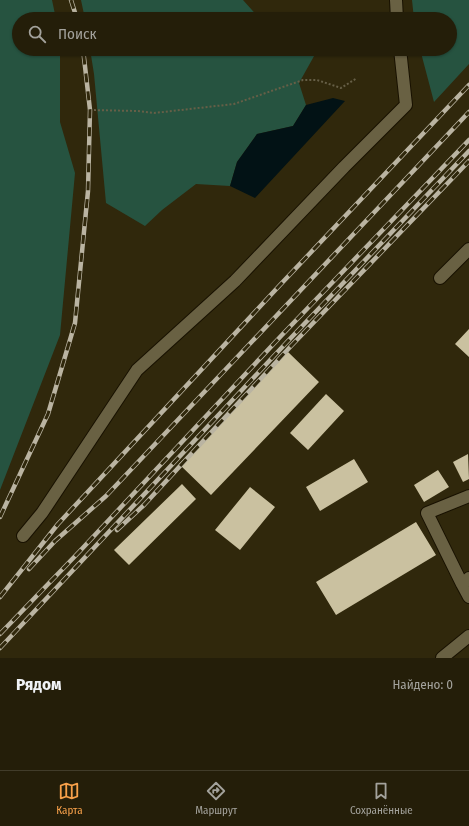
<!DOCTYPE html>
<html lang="ru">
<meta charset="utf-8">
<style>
body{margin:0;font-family:"Fira Sans Condensed",sans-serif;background:#2c2712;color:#f1f3f6}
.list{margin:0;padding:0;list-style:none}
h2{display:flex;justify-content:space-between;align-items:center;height:52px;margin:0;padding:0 16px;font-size:17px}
h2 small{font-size:13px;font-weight:400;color:#a3a29c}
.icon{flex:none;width:22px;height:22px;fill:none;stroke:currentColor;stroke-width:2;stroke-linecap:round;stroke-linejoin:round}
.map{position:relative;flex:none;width:469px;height:658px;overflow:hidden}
.search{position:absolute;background:#241e09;box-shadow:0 1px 3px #0004;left:12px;right:12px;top:12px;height:44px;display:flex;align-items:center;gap:10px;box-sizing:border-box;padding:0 14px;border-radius:22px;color:#a3a29c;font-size:15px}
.sheet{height:112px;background:#241e09}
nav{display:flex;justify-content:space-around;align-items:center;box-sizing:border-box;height:56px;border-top:1px solid #413c2a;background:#241e09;font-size:11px;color:#a3a29c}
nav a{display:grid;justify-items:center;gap:2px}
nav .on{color:#f8a14a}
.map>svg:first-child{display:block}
.green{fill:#265340}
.water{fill:#021215}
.building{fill:#cac1a0}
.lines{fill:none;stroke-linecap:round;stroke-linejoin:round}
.minor-casing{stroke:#181100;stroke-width:14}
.path{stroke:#665f47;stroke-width:2;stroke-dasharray:2 2;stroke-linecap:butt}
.minor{stroke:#696143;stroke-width:12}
.rail-casing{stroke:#bab4a2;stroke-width:4.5}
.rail{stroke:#30280c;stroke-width:3;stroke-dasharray:9;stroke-linecap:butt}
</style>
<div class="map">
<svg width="469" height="658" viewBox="0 0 469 658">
<rect width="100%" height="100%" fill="#30280c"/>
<!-- green -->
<path class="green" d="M0,0H52L56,19H19V49H60V122L75,173L60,335L0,490Z
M81,0H243L260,19H85Z
M412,0H469V64L434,102L420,49H450V19H414Z
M90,49H318L299,83L306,105L293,126L257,134L237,162L230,186L196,184L162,210L145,226L106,203L94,74Z"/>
<!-- water -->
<path class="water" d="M333,98L345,101L255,198L230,186L237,162L257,134L293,126L306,105Z"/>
<!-- building -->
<path class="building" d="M469,329V357L455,344Z
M288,352L319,382L211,495L179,464Z
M326,394L344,411L308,450L290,433Z
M468,454L469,479L463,482L453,462Z
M354,459L368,482L320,511L306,487Z
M438,470L449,487L424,502L414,485Z
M182,484L196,499L129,565L114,550Z
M250,487L275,507L240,550L215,530Z
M416,522L436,555L336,615L316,582Z"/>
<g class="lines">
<!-- minor casing -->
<g class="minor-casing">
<path id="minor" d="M396,0L397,19
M440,278L469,249
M469,496L427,513L462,584L469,578
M23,536L42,513L137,370L235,281L344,167L406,105L400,49
M462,584L469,597
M442,658L469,636"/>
</g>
<!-- path -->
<path class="path" d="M90,110L138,111L154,113L234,104L303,80H317L341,88L357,78"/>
<!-- minor -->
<use href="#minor" class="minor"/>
<!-- rail casing -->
<g class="rail-casing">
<path id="rail" d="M71,0L77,19
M0,517L48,414L75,323L88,191L90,110L83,49
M117,530L144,505L291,346L469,161
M29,569L55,541L106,496L469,112
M0,597L58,524L280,285L469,85
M0,634L79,552L281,336L469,140
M0,648L287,342L469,151"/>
</g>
<!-- rail -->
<use href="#rail" class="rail"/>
</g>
</svg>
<div class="search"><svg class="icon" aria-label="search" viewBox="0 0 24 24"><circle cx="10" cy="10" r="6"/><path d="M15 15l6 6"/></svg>Поиск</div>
</div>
<section class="sheet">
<h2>Рядом<small>Найдено: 0</small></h2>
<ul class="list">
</ul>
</section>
<nav>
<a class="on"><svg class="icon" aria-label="map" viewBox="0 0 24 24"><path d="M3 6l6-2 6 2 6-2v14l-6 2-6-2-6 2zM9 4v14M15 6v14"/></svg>Карта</a>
<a><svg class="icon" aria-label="directions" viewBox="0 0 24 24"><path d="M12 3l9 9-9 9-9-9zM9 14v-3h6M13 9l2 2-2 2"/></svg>Маршрут</a>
<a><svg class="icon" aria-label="saved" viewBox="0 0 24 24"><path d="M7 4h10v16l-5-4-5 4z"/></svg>Сохранённые</a>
</nav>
